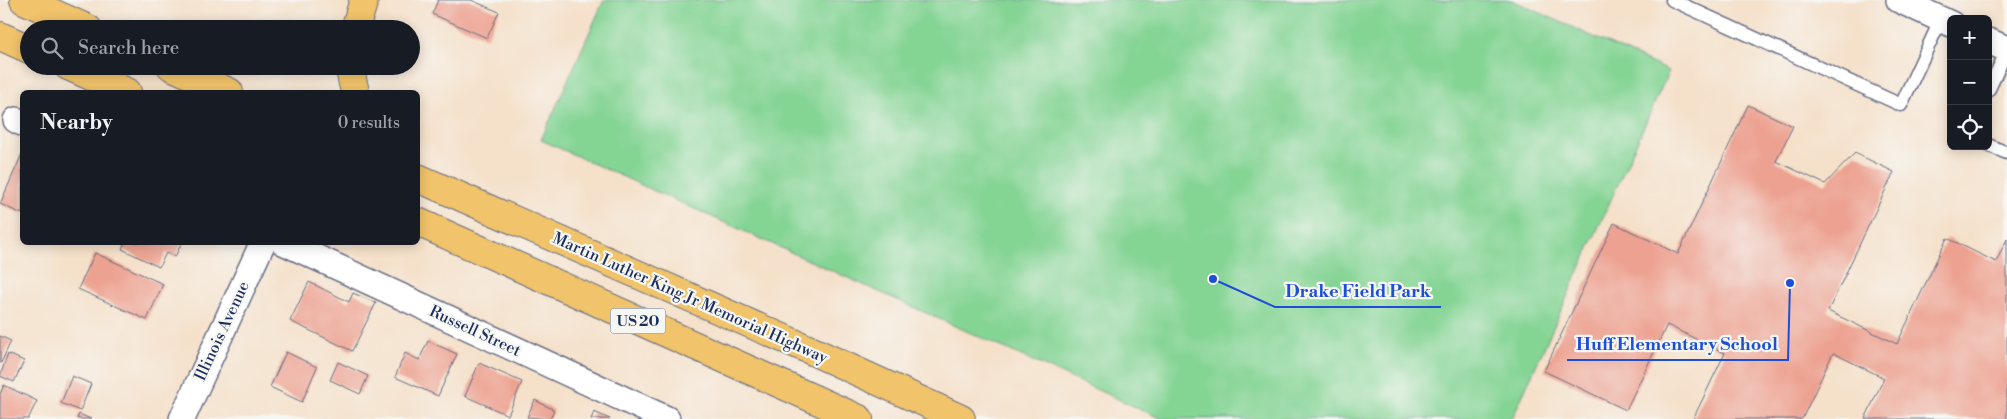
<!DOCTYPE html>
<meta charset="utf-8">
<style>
body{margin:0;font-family:"Libre Bodoni",serif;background:#20242c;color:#f1f3f6}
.controls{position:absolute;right:15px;top:15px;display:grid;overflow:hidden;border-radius:8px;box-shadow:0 2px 12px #0003}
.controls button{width:45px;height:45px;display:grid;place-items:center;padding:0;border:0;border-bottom:1px solid #363941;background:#171b24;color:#f1f3f6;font:25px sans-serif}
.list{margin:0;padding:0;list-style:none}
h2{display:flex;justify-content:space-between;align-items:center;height:65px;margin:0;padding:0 20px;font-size:21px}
h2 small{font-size:16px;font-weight:400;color:#9ea1a6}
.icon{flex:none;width:28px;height:28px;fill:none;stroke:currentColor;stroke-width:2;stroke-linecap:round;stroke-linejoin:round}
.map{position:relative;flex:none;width:2007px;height:419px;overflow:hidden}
.search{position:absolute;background:#171b24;box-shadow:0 2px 12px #0003;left:20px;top:20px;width:400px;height:55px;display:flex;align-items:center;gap:12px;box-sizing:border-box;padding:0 18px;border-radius:28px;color:#9ea1a6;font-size:19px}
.panel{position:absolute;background:#171b24;box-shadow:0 2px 12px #0003;left:20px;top:90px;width:400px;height:155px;border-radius:8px}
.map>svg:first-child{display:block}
.green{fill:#84d494;stroke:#508279}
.building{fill:#eda291}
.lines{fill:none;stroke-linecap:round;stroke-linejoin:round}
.lane-casing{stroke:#676d83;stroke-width:15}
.street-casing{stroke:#676d83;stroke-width:28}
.highway-casing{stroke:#676d83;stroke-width:30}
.lane{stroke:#fff;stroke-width:12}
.street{stroke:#fff;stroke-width:25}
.highway{stroke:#f1c36a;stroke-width:28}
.labels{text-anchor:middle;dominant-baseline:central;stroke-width:4.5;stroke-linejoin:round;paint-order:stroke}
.shield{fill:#f6f6f2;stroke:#5d6b8a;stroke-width:1}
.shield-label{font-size:15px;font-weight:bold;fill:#1b2f5e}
.street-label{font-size:16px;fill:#1b2f5e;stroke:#f6f6f2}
.leader{fill:none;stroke:#1d4ed8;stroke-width:2}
.callout-dot{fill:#1d4ed8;stroke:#f6f6f2;stroke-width:2}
.callout-label{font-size:18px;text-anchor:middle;font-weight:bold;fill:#1d4ed8;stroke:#f6f6f2;stroke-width:4.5;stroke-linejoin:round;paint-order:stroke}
</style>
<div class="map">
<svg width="2007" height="419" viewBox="0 0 2007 419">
<rect width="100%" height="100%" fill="#f6f6f2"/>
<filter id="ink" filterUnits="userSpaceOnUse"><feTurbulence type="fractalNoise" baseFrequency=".02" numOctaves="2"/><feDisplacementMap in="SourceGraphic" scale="10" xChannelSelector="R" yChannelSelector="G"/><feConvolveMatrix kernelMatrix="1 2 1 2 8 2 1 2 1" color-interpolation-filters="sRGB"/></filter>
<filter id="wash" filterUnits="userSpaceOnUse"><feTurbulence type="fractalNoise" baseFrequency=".0096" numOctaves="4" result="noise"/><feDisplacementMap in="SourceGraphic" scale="20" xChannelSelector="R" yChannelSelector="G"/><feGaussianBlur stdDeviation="1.12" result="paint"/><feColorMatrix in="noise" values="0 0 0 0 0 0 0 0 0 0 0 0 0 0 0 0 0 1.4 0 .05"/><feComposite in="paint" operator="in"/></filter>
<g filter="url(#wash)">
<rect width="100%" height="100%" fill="#f5e0c9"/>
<!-- green -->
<path class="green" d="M604,0H1512L1669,71L1512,419H1162L541,140Z"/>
<g id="blocks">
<!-- building -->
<path class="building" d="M438,0H471L499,12L487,38L432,14Z
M1748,105L1793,126L1776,161L1825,184L1855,153L1894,172L1828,311L1897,344L1947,238L1996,262L2007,239V419H1865L1884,378L1833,353L1802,419H1693L1725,353L1667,325L1626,410L1544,371L1614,223L1678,254Z
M22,154V214L0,204Z
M125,242H182L175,257L166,253L159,267L122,249Z
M95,253L163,284L147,320L78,289Z
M309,282L349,302L353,293L376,303L352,351L290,321Z
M0,336L11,341L1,363H0Z
M428,341L457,354L438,396L395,377L405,353L419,360Z
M286,352L317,367L302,402L270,387Z
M8,354L24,361L14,382L0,376Z
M338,362L368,376L360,394L330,380Z
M479,363L522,382L508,415L465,396Z
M72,376L91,384L80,411L61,403Z
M4,385L37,401L28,419H0V394Z
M535,400L554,410L550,419L527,417Z
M594,412L610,419H591Z
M79,414L91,419H77Z"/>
</g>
</g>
<g filter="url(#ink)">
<use href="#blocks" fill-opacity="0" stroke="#676d83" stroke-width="1"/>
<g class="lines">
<!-- lane casing -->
<g class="lane-casing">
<path id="lane" d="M1672,0L1901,105L1941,19
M1988,91L2007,50
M1988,145L2007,153"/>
</g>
<!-- street casing -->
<g class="street-casing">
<path id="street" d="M1899,0L1951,24
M1988,41L2007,49
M16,120L22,123
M283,242L667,419
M182,419L263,242"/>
</g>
<!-- highway casing -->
<g class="highway-casing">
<path id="highway" d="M24,0L88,29
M355,29L364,0
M0,36L29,49
M68,66L127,92
M171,66L229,92
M349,66L355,92
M418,178L810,350L961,419
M418,222L859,419"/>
</g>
<!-- lane -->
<use href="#lane" class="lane"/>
<!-- street -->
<use href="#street" class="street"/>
<!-- highway -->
<use href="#highway" class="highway"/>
</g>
</g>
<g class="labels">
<!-- shield labels -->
<rect class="shield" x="610.5" y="308.5" width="55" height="25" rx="4"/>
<g class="shield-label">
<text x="638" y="321">US 20</text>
</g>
<!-- street labels -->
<g class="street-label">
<text transform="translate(690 298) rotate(24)">Martin Luther King Jr Memorial Highway</text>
<text transform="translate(222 331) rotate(-65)">Illinois Avenue</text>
<text transform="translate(475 331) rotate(25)">Russell Street</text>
</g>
</g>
<!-- callouts -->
<path class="leader" d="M1213 279L1275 307H1441M1790 283L1788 360H1567"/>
<g class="callout-dot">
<circle cx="1213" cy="279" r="5"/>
<circle cx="1790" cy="283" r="5"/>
</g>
<g class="callout-label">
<text x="1358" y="297">Drake Field Park</text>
<text x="1677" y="350">Huff Elementary School</text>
</g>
</svg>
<div class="controls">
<button>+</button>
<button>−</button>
<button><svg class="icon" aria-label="locate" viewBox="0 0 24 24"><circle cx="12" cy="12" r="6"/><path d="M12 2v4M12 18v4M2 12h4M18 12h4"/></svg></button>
</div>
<div class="search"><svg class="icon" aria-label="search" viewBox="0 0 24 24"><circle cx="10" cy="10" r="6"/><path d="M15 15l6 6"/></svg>Search here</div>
<section class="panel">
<h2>Nearby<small>0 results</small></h2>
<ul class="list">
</ul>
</section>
</div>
